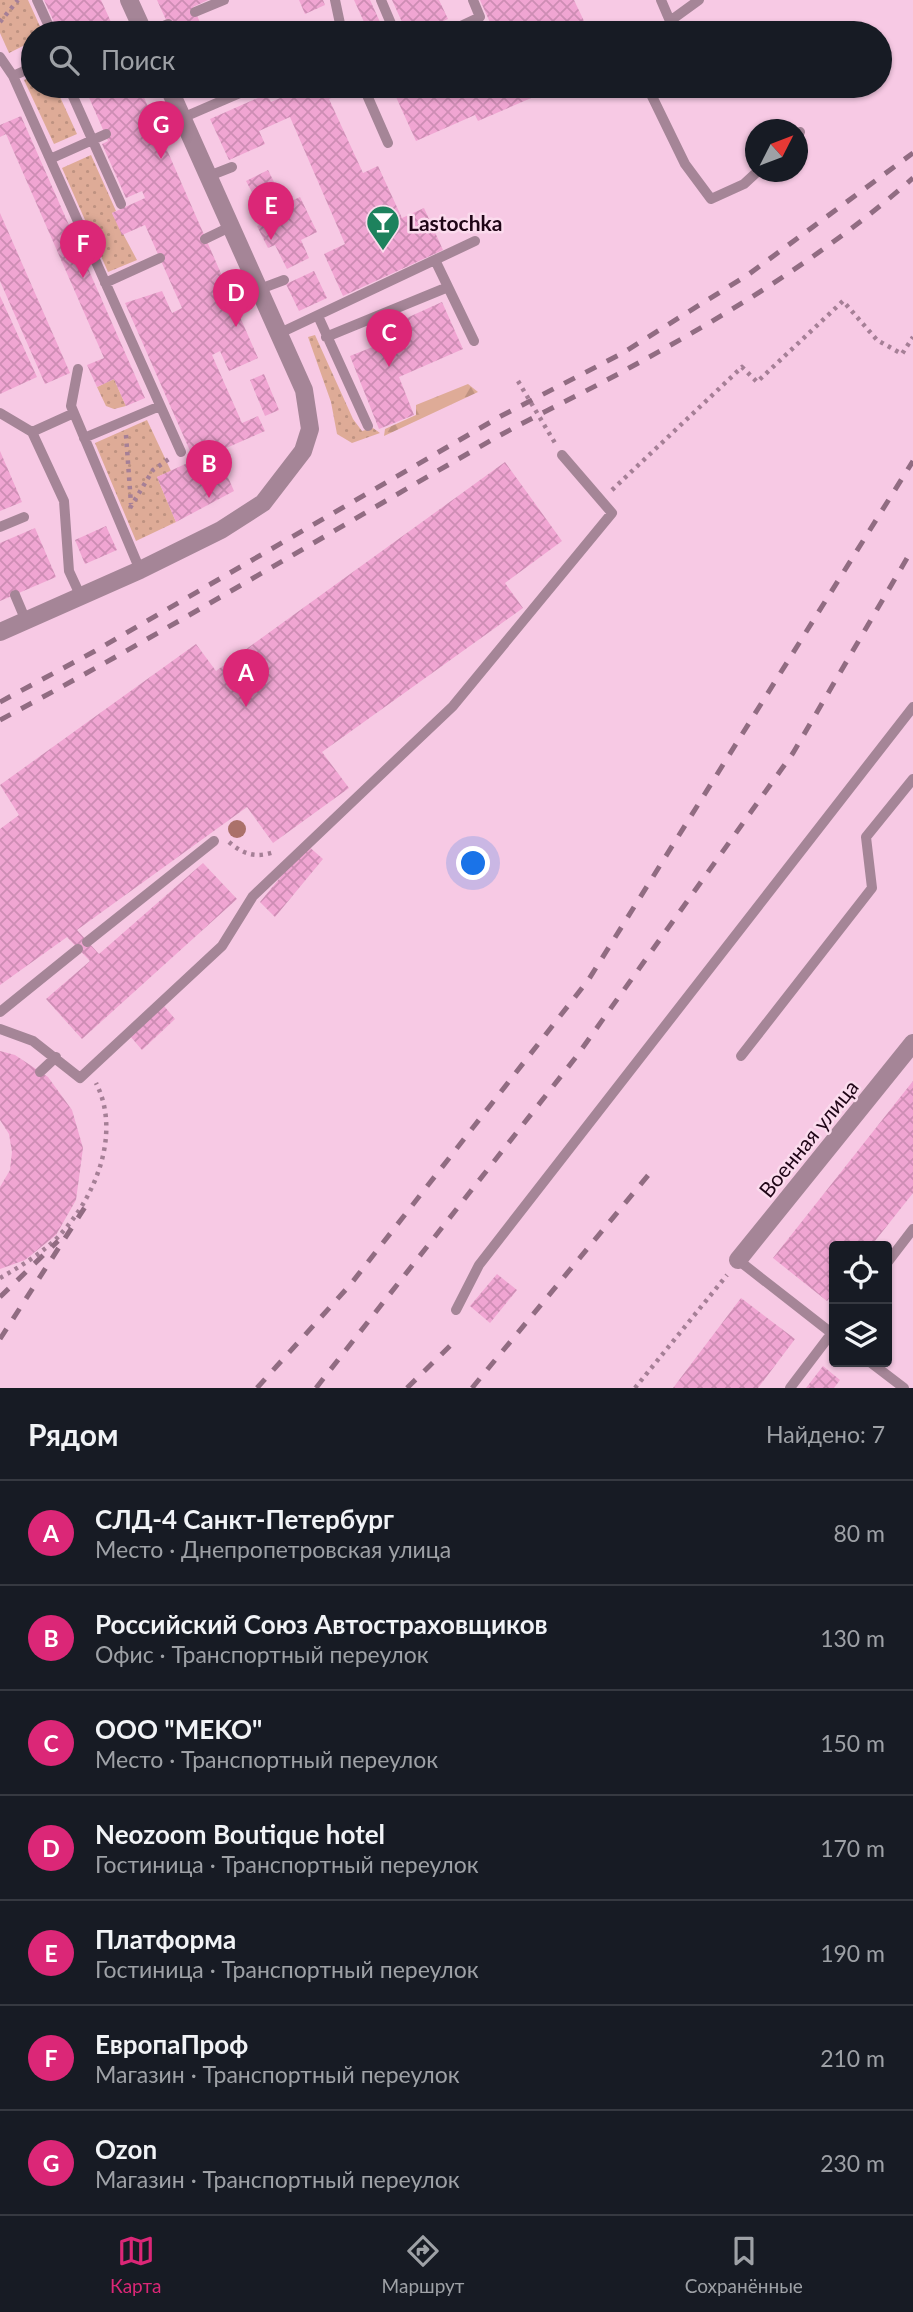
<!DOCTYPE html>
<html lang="ru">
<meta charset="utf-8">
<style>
body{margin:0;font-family:Lato,sans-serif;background:#20242c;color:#f1f3f6}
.controls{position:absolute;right:21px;bottom:21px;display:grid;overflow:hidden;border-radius:7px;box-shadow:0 2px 5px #0004}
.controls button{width:63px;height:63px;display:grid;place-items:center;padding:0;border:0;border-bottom:2px solid #363941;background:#171b24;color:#f1f3f6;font:35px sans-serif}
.compass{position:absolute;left:745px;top:119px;width:63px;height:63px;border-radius:50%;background:#171b24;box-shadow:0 2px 5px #0004;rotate:48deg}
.you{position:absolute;left:474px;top:864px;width:24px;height:24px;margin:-18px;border:5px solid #fff;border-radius:50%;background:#1a73e8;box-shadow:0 0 0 10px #1a73e833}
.badge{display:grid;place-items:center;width:46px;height:46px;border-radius:50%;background:#db2777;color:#fff;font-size:23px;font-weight:700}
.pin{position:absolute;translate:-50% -58px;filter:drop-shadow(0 2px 4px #0008)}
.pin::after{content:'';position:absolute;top:37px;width:24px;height:21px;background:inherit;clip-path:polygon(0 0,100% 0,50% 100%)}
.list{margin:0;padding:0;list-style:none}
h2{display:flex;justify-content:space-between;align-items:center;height:91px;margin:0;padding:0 28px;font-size:30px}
h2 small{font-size:23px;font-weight:400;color:#9ea1a6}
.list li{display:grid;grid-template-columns:46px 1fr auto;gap:21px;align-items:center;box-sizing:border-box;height:105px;padding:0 28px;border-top:2px solid #363941}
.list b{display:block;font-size:26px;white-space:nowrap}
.list p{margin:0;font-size:23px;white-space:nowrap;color:#9ea1a6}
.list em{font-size:23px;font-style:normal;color:#9ea1a6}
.icon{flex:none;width:38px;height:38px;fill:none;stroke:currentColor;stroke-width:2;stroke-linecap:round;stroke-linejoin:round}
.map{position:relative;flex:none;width:913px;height:1388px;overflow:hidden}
.search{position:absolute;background:#171b24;box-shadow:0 2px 5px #0004;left:21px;right:21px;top:21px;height:77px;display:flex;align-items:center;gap:18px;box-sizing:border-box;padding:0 24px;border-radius:38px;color:#9ea1a6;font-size:26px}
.sheet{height:826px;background:#171b24}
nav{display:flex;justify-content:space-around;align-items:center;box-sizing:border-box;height:98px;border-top:2px solid #363941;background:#171b24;font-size:19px;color:#9ea1a6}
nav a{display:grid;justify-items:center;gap:4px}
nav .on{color:#db2777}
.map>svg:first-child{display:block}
.grass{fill:url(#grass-dots)}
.forest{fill:url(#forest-firs)}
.building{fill:url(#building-cross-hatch)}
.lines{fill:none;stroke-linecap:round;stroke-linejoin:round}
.path{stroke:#a57f96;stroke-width:4.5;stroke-dasharray:3.5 5;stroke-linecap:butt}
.service{stroke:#a58597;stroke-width:10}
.minor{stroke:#a58597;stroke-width:18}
.rail{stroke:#916c82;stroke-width:5;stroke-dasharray:12 12;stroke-linecap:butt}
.tree{fill:#ab716a}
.labels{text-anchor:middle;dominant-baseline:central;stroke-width:5;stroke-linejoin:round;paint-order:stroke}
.poi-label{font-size:21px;font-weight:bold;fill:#1f0516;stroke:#fbdbed;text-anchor:start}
.street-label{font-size:21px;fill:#1f0516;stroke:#fbdbed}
</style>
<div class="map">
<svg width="913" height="1388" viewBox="0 0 913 1388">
<defs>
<pattern id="grass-dots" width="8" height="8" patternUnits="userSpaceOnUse" patternTransform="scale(1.75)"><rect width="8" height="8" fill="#deab97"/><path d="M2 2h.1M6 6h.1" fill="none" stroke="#be9281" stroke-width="1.8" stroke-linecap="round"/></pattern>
<pattern id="forest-firs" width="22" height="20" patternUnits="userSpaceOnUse" patternTransform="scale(1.75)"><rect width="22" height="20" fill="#deab97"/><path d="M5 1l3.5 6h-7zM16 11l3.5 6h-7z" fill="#be9281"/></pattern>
<pattern id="building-cross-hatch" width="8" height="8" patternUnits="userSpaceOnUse" patternTransform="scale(1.75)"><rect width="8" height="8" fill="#f0a5d2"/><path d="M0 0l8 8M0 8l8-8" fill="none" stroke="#cd8db4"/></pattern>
</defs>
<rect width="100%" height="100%" fill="#f7c9e4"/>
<!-- grass -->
<path class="grass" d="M0,0H28L43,33H33V41L9,53L0,33Z
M33,76V86H55L77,134L54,144L24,80Z
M91,155L116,211L112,213L137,260L108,272L62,168Z
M315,335L353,419L362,431L373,428L380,433L352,443L337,434L331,402L308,337Z
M114,379L126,406L114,409L106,406L97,387Z
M147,420L171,471L157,477L176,522L136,541L95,443Z"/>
<!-- forest -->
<path class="forest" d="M468,384L478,392L384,436L385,429L416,415V405Z"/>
<!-- building -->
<path class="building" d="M44,0H101L116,33H59Z
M157,0H208L193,7L205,33H172Z
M299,0H323L325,5L305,14Z
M354,0H370L385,33H369Z
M392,0H439L448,19L415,33H407Z
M480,0H574L584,21L571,27L573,33H477L492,27Z
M84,86H139L258,358L229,371L220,351L212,355L242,423L258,416L265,431L217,452L234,491L176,522L157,477L194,460L125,303L162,291L172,313L182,308L145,225L122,235L112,213L145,198L142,191L126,198L102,144L108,141Z
M307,86H329L334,97L329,99L363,173L378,166L402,218L424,208L443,250L343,296L324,254L345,244L290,117L259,131L265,144L229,160L210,119L267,94L271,102Z
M391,86H559L478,121L475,115L416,141Z
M21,116L145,398L126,406L114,379L97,387L87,365L104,358L6,134L0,137V125Z
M268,170L285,204L300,197L317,232L301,240L309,258L287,269L275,245L268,248L257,226L267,221L246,181Z
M0,213L70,373L45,384L0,281Z
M314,271L327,298L299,311L286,284Z
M0,296L37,377L0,394Z
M442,302L463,349L399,377L414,415L379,429L350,356L385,342L380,330Z
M264,374L279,410L265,416L250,380Z
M0,451L22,502L0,511Z
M505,462L562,541L505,583L523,608L322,752L349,788L273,843L247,807L77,930L99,954L203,863L237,899L82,1039L46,999L90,961L67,937L0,985V829L19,815L0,785L196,644L216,671Z
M106,526L117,550L85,564L75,540Z
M35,528L56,577L0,601V543Z
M307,845L323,859L275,917L260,902Z
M164,1006L175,1019L142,1050L130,1036Z
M0,1051L15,1055L48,1077L72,1110L83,1148L76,1200L56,1235L25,1260L0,1269V1187L10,1170L12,1152L9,1134L0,1120Z
M913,1081V1193L871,1246H834V1293L827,1301L773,1258Z
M497,1274L517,1290L490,1323L470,1306Z
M741,1298L795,1339L758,1388H673Z
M823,1366L840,1380L834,1388H806Z"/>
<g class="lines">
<!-- path -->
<path class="path" d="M0,22L18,0
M518,381L555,443
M126,435L131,504
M612,490L742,367L757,382L843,301L877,340L902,354L913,337
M130,508L153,470L169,459
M229,842C244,855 256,858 274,852
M0,1278C21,1266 41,1254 58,1237C95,1198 122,1134 96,1083
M635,1388L727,1275"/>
<!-- service -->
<path class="service" d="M37,0L52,33
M335,0L342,33
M381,0L395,33
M661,0L670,21
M195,12L224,0
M147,33L168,24
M446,33L480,17L473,0
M664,33L670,21L699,0
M0,57L13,76L181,452
M13,76L33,67
M363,86L388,143
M647,86L685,164L711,199L744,184L757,172
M71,92L121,204
M152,114L176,103
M182,118L256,86
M797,134L800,132
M50,159L106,134
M209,176L232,167
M205,239L232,226
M435,260L474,341
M105,283L160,258
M260,289L284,280
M318,316L368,426
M280,333L475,241
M326,337L448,287
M78,369L71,406L140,570
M0,413L32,432L64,501L69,571L81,597
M32,432L74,413
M84,438L160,406
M0,527L24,517
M15,595L26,621
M87,942L214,841
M0,1012L78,949
M0,1029L33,1041L80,1078L222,946L253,896L453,706L612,513L562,455
M741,1056L872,888L866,837L913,779
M40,1072L56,1057
M738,1260L834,1335
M887,1263L913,1229
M456,1310L479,1265L913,707
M870,1362L904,1388
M790,1388L834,1330"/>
<!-- minor -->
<path class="minor" d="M129,0L144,33
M0,632L140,570L221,530L263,503L303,451L310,429L304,390L168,86
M738,1260L913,1043"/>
<!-- rail -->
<path class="rail" d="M0,702L95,651L501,416L621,354L749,274L913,153
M0,720C168,631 331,531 497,437C540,413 586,392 629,368C729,314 827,254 913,178
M0,1297L58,1241
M0,1339L87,1204
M257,1388L350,1285L589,979L913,461
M316,1388L576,1057L793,753L913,548
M407,1388L455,1341
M472,1388L650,1173"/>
</g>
<!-- trees -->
<circle class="tree" cx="237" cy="829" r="9"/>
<!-- icons -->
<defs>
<g id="bar-pin" transform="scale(1.75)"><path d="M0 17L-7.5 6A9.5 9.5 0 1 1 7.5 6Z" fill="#1d825d" stroke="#fbdbed"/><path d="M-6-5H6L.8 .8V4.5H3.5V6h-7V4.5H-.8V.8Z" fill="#fff"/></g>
</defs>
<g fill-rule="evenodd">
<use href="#bar-pin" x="383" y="222"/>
</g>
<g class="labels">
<!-- poi labels -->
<g class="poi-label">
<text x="408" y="222">Lastochka</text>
</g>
<!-- street labels -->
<g class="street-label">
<text transform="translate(808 1138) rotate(-51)">Военная улица</text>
</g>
</g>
</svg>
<div class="controls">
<button><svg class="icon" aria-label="locate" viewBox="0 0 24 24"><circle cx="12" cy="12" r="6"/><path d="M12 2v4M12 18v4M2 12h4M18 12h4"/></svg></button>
<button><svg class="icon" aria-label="layers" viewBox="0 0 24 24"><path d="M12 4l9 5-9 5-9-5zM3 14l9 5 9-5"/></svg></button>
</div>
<svg class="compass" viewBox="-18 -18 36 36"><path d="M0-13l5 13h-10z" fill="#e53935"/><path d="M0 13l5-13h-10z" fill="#9ea1a6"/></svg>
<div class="you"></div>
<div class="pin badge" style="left:246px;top:707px">A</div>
<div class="pin badge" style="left:209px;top:498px">B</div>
<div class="pin badge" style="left:389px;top:367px">C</div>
<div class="pin badge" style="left:236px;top:327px">D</div>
<div class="pin badge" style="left:271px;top:240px">E</div>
<div class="pin badge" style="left:83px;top:278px">F</div>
<div class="pin badge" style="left:161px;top:159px">G</div>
<div class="search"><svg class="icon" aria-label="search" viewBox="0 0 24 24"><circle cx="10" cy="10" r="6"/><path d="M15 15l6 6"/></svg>Поиск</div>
</div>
<section class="sheet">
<h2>Рядом<small>Найдено: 7</small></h2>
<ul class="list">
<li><span class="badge">A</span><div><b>СЛД-4 Санкт-Петербург</b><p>Место · Днепропетровская улица</p></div><em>80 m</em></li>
<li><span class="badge">B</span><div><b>Российский Союз Автостраховщиков</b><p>Офис · Транспортный переулок</p></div><em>130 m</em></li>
<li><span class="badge">C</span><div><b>OOO &quot;MEKO&quot;</b><p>Место · Транспортный переулок</p></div><em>150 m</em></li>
<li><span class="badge">D</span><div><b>Neozoom Boutique hotel</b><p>Гостиница · Транспортный переулок</p></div><em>170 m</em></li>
<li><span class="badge">E</span><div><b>Платформа</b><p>Гостиница · Транспортный переулок</p></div><em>190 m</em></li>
<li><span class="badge">F</span><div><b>ЕвропаПроф</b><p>Магазин · Транспортный переулок</p></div><em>210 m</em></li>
<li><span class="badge">G</span><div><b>Ozon</b><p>Магазин · Транспортный переулок</p></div><em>230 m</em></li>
</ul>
</section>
<nav>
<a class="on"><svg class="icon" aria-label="map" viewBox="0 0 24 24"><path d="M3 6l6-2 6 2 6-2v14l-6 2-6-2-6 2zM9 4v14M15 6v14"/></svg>Карта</a>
<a><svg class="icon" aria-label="directions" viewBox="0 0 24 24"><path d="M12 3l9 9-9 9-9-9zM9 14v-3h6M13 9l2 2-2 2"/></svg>Маршрут</a>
<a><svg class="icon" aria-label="saved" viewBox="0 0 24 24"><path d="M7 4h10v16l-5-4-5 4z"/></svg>Сохранённые</a>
</nav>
